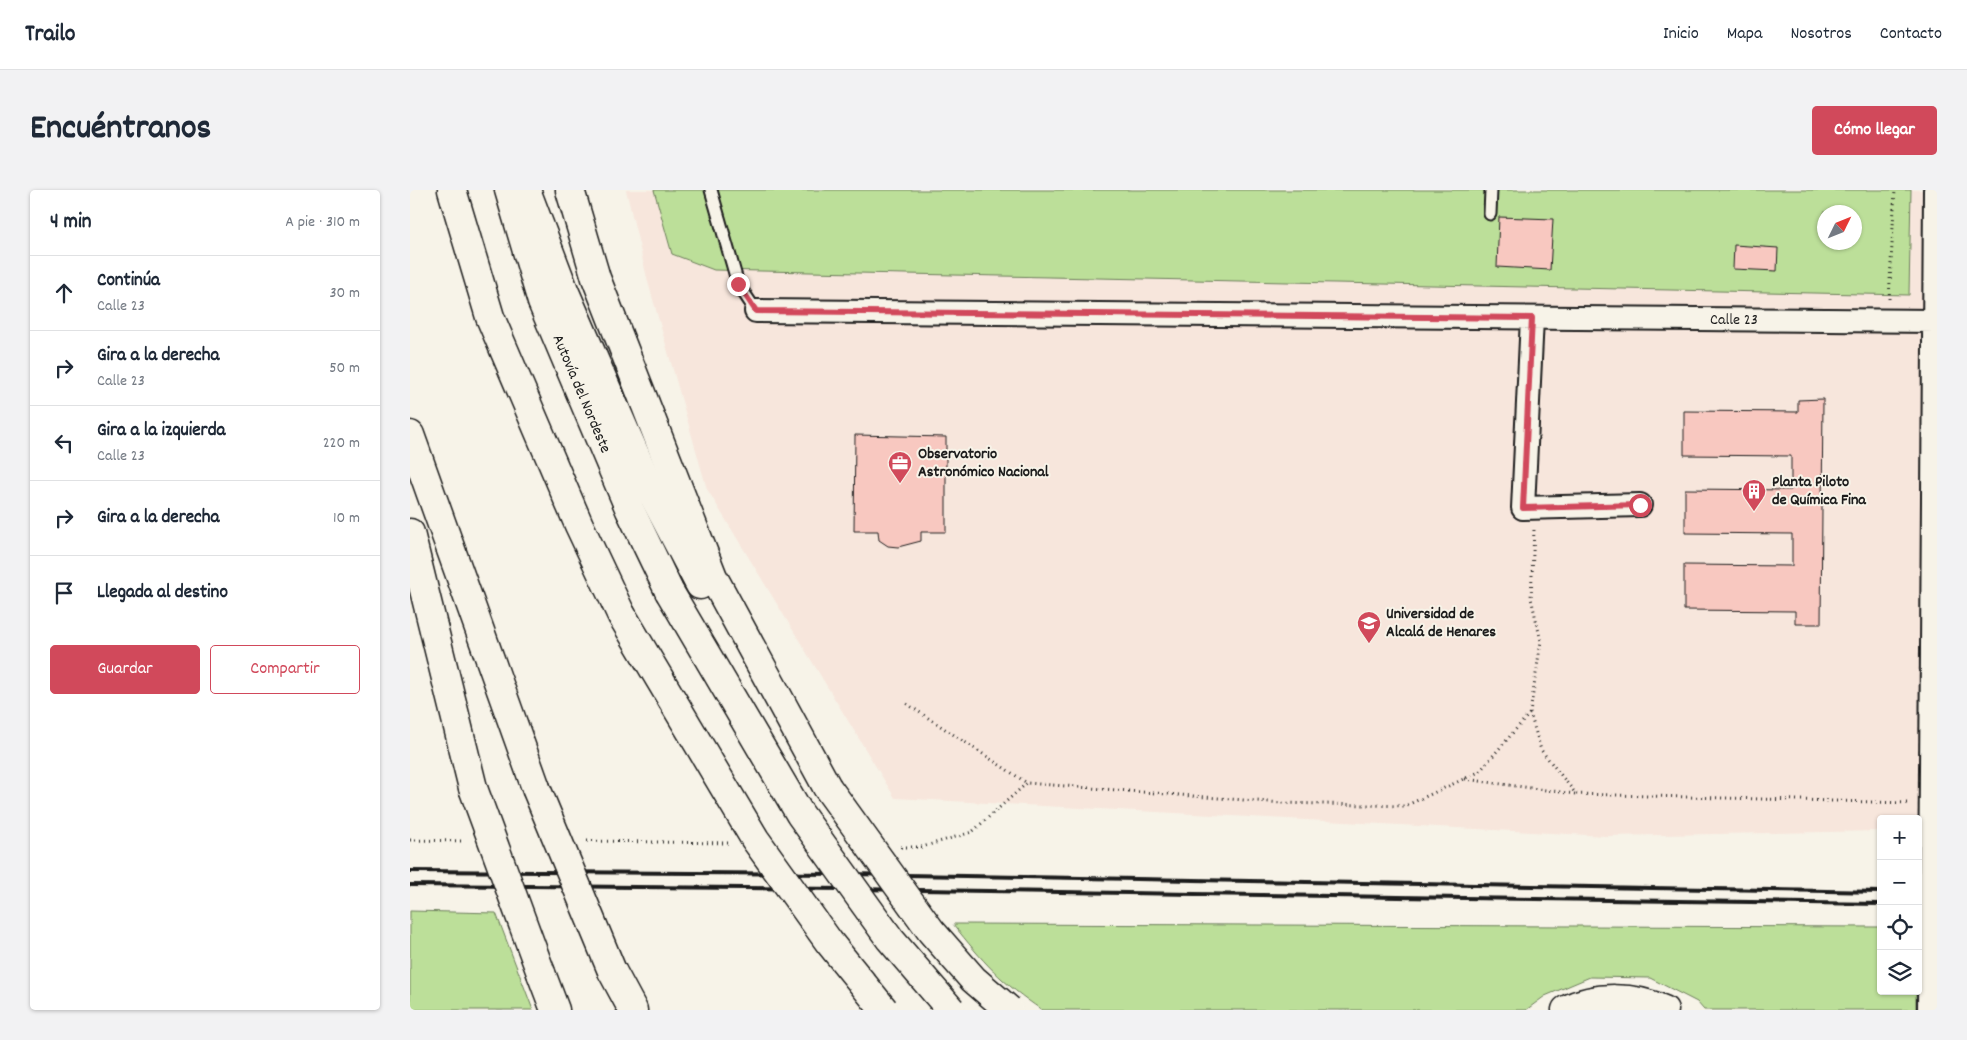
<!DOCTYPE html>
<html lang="es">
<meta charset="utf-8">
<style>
body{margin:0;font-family:Dekko,sans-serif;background:#f2f2f3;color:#1f2937}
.controls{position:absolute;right:15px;bottom:15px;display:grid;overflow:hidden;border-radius:5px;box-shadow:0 1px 4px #0004}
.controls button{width:45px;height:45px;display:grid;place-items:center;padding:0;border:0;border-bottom:1px solid #e0e1e3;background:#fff;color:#1f2937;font:25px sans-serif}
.compass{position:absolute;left:1407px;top:15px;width:45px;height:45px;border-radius:50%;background:#fff;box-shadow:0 1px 4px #0004;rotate:47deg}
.stop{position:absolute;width:15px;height:15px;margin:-11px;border:4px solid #d1495b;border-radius:50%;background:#fff}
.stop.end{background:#d1495b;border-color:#fff;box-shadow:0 1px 5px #0008}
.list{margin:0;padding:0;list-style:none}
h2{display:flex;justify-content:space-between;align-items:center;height:65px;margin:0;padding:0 20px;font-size:21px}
h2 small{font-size:16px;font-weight:400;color:#747a83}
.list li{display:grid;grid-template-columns:32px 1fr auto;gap:15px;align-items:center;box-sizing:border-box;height:75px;padding:0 20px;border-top:1px solid #e0e1e3}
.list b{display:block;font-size:19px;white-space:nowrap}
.list p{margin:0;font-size:16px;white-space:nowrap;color:#747a83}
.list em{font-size:16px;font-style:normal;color:#747a83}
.actions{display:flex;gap:10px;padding:15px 20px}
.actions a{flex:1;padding:11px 0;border:1px solid #d1495b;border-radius:5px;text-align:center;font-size:18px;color:#d1495b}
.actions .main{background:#d1495b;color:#fff}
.icon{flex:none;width:28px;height:28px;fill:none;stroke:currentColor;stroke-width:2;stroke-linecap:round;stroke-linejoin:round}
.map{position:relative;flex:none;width:1527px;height:820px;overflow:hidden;border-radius:5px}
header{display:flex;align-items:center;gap:30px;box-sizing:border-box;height:70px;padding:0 25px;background:#fff;border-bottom:1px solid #e0e1e3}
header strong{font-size:24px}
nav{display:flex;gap:28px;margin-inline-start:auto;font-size:18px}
.intro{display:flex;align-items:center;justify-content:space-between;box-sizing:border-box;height:120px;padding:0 30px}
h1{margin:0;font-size:35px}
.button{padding:12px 22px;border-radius:5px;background:#d1495b;color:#fff;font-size:18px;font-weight:700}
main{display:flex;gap:30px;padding:0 30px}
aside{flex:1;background:#fff;border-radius:5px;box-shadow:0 1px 4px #0004}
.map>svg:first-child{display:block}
.built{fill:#f7e6dc;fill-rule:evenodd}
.green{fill:#bcdf99;stroke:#6c7e5a;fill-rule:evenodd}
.building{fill:#f8c8c0;stroke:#1c1c1c}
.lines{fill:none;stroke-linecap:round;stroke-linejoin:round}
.service-casing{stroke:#1c1c1c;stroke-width:15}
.minor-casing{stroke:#1c1c1c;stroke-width:26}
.primary-casing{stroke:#1c1c1c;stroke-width:31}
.trunk-casing{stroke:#1c1c1c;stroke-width:31}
.motorway-casing{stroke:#1c1c1c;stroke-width:31}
.path{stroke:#1c1c1c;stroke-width:3;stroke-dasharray:1 4;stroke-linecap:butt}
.service{stroke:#f7f3e8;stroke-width:11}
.minor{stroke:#f7f3e8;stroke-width:22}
.primary{stroke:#f7f3e8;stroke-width:28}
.trunk{stroke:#f7f3e8;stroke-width:28}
.motorway{stroke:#f7f3e8;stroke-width:28}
.rail{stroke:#1c1c1c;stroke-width:4}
.minor-bridge-casing{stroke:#1c1c1c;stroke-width:26;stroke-linecap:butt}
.trunk-bridge-casing{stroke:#1c1c1c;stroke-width:31;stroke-linecap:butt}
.motorway-bridge-casing{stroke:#1c1c1c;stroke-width:31;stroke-linecap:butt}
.minor-bridge{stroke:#f7f3e8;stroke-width:22}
.trunk-bridge{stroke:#f7f3e8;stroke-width:28}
.motorway-bridge{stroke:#f7f3e8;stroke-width:28}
.route{stroke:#d1495b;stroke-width:6}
.labels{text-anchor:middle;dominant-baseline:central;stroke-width:4;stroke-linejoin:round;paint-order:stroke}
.street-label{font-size:16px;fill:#1c1c1c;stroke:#f7f3e8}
.poi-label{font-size:16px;font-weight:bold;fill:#1c1c1c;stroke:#f7f3e8;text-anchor:start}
</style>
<header>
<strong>Trailo</strong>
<nav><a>Inicio</a><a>Mapa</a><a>Nosotros</a><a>Contacto</a></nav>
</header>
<div class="intro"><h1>Encuéntranos</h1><a class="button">Cómo llegar</a></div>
<main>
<aside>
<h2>4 min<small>A pie · 310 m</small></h2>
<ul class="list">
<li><svg class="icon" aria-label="ahead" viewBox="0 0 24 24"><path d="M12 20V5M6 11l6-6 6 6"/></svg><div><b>Continúa</b><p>Calle 23</p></div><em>30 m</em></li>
<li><svg class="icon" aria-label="right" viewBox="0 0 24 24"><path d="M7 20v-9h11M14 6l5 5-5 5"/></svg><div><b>Gira a la derecha</b><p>Calle 23</p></div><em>50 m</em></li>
<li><svg class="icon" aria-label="left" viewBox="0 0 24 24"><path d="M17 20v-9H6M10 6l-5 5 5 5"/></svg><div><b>Gira a la izquierda</b><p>Calle 23</p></div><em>220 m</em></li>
<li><svg class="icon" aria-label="right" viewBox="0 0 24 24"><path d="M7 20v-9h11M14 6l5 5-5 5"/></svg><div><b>Gira a la derecha</b></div><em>10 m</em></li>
<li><svg class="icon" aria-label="arrive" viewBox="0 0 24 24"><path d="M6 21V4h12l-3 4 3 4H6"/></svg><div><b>Llegada al destino</b></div></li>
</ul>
<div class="actions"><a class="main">Guardar</a><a>Compartir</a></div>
</aside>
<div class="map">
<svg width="1527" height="820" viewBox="0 0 1527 820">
<rect width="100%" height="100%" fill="#f7f3e8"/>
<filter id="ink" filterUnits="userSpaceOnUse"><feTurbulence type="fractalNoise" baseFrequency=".02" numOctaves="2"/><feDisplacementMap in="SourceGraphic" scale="10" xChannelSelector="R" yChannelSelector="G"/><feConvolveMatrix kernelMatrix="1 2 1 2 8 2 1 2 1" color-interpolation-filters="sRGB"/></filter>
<g filter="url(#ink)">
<!-- built -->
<path class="built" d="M216,0H1527V640H1508V629H1471V641L1196,646L485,608L297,299L238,92ZM1414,22H1444V52H1414Z"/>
<!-- green -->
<path class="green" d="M244,0H1501L1499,105L304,80L262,64ZM1414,22H1444V52H1414Z
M0,721L86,723L123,820H0Z
M543,734L1471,737V801H1506V820H1294L1287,812L1240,788L1180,787L1135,806L1116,820H632C592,793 573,772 543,734Z"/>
<!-- building -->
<path class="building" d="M1089,27L1143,29L1140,80L1087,77Z
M1324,55L1368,58L1367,81L1323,79Z
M1413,209L1411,434H1385V421L1274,420V375L1382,376V344L1275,343V299L1381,300V266L1274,265V221L1388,222V210Z
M445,245L536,247V342H511V351L488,357L478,356L469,350L468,341H444Z"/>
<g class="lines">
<!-- service casing -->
<g class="service-casing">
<path id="service" d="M301,0L328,94L346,121
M1080,24L1081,0"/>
</g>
<!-- minor casing -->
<g class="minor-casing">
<path id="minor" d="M346,121L1525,131
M1122,128L1113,318L1230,315
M1522,459L1525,0"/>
</g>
<!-- primary casing -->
<g class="primary-casing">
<path id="primary" d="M1156,820C1185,805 1225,806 1254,820"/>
</g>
<!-- trunk casing -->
<g class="trunk-casing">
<path id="trunk" d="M160,0L186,88L303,387L417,597
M0,245L126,598
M240,299L290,395
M0,343L63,598
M202,781L223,820
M131,783L145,820"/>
</g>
<!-- motorway casing -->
<g class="motorway-casing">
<path id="motorway" d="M42,0L80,127L169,335L211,424
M99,0L132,112L220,320L259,401
M116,0L154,100L240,299"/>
</g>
<!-- path -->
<path class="path" d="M1479,109L1485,0
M1124,340L1121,408L1131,451L1120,523L1131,560L1166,604L1499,613
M497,514L617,593L872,613L995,616L1069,582L1120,523
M1055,589L1165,604
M0,650L55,651
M177,651L318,653
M491,657H512L562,642L617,593"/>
<!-- service -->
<use href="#service" class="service"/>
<!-- minor -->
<use href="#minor" class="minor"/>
<!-- primary -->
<use href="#primary" class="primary"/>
<!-- trunk -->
<use href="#trunk" class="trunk"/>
<!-- motorway -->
<use href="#motorway" class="motorway"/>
<!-- rail -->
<path class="rail" d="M0,681L437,684L1471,702
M0,695L440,699L1471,714
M1508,703H1527
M1508,715H1527"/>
<!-- minor-bridge casing -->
<g class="minor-bridge-casing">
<path id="minor-bridge" d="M1519,820L1522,459"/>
</g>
<!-- trunk-bridge casing -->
<g class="trunk-bridge-casing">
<path id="trunk-bridge" d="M417,597L521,741L563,789L599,820
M63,598L131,783
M126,598L202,781"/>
</g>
<!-- motorway-bridge casing -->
<g class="motorway-bridge-casing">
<path id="motorway-bridge" d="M259,401L390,624L480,749L541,820
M211,424L345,649L419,752L474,820"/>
</g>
<!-- minor-bridge -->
<use href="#minor-bridge" class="minor-bridge"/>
<!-- trunk-bridge -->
<use href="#trunk-bridge" class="trunk-bridge"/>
<!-- motorway-bridge -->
<use href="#motorway-bridge" class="motorway-bridge"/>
</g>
</g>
<g class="lines" filter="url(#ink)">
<!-- route -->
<path class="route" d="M328,94L346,121L1122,128L1113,318L1230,315"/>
</g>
<!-- icons -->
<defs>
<g id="office-pin" transform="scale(1.25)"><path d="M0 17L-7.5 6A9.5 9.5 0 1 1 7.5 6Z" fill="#d1495b" stroke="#f7f3e8"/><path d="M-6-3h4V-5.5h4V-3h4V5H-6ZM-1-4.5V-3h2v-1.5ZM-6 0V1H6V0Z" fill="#fff"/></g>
<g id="building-pin" transform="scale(1.25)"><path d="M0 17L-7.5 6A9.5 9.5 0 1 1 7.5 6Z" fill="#d1495b" stroke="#f7f3e8"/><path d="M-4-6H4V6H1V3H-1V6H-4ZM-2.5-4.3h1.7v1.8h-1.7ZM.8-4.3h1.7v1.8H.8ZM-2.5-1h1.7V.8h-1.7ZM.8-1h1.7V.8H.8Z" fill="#fff"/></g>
<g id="university-pin" transform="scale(1.25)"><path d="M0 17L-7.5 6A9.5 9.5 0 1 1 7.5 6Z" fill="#d1495b" stroke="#f7f3e8"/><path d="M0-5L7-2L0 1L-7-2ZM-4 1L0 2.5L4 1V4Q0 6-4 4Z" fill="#fff"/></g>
</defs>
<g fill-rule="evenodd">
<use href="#office-pin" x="490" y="273"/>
<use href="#building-pin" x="1344" y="301"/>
<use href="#university-pin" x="959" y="433"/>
</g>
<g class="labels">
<!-- street labels -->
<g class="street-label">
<text x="1324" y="130">Calle 23</text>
<text transform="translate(171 204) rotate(67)">Autovía del Nordeste</text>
</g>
<!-- poi labels -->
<g class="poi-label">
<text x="508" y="264">Observatorio<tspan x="508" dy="18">Astronómico Nacional</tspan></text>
<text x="1362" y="292">Planta Piloto<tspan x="1362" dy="18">de Química Fina</tspan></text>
<text x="976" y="424">Universidad de<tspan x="976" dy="18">Alcalá de Henares</tspan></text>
</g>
</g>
</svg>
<div class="controls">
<button>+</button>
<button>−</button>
<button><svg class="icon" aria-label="locate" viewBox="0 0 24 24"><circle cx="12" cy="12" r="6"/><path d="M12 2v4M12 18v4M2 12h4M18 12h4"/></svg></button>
<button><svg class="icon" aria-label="layers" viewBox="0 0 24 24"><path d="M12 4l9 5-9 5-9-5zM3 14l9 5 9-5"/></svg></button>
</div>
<svg class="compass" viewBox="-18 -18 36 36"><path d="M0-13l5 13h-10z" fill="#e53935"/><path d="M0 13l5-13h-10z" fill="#747a83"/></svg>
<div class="stop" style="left:1230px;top:315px"></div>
<div class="stop end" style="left:328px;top:94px"></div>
</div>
</main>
